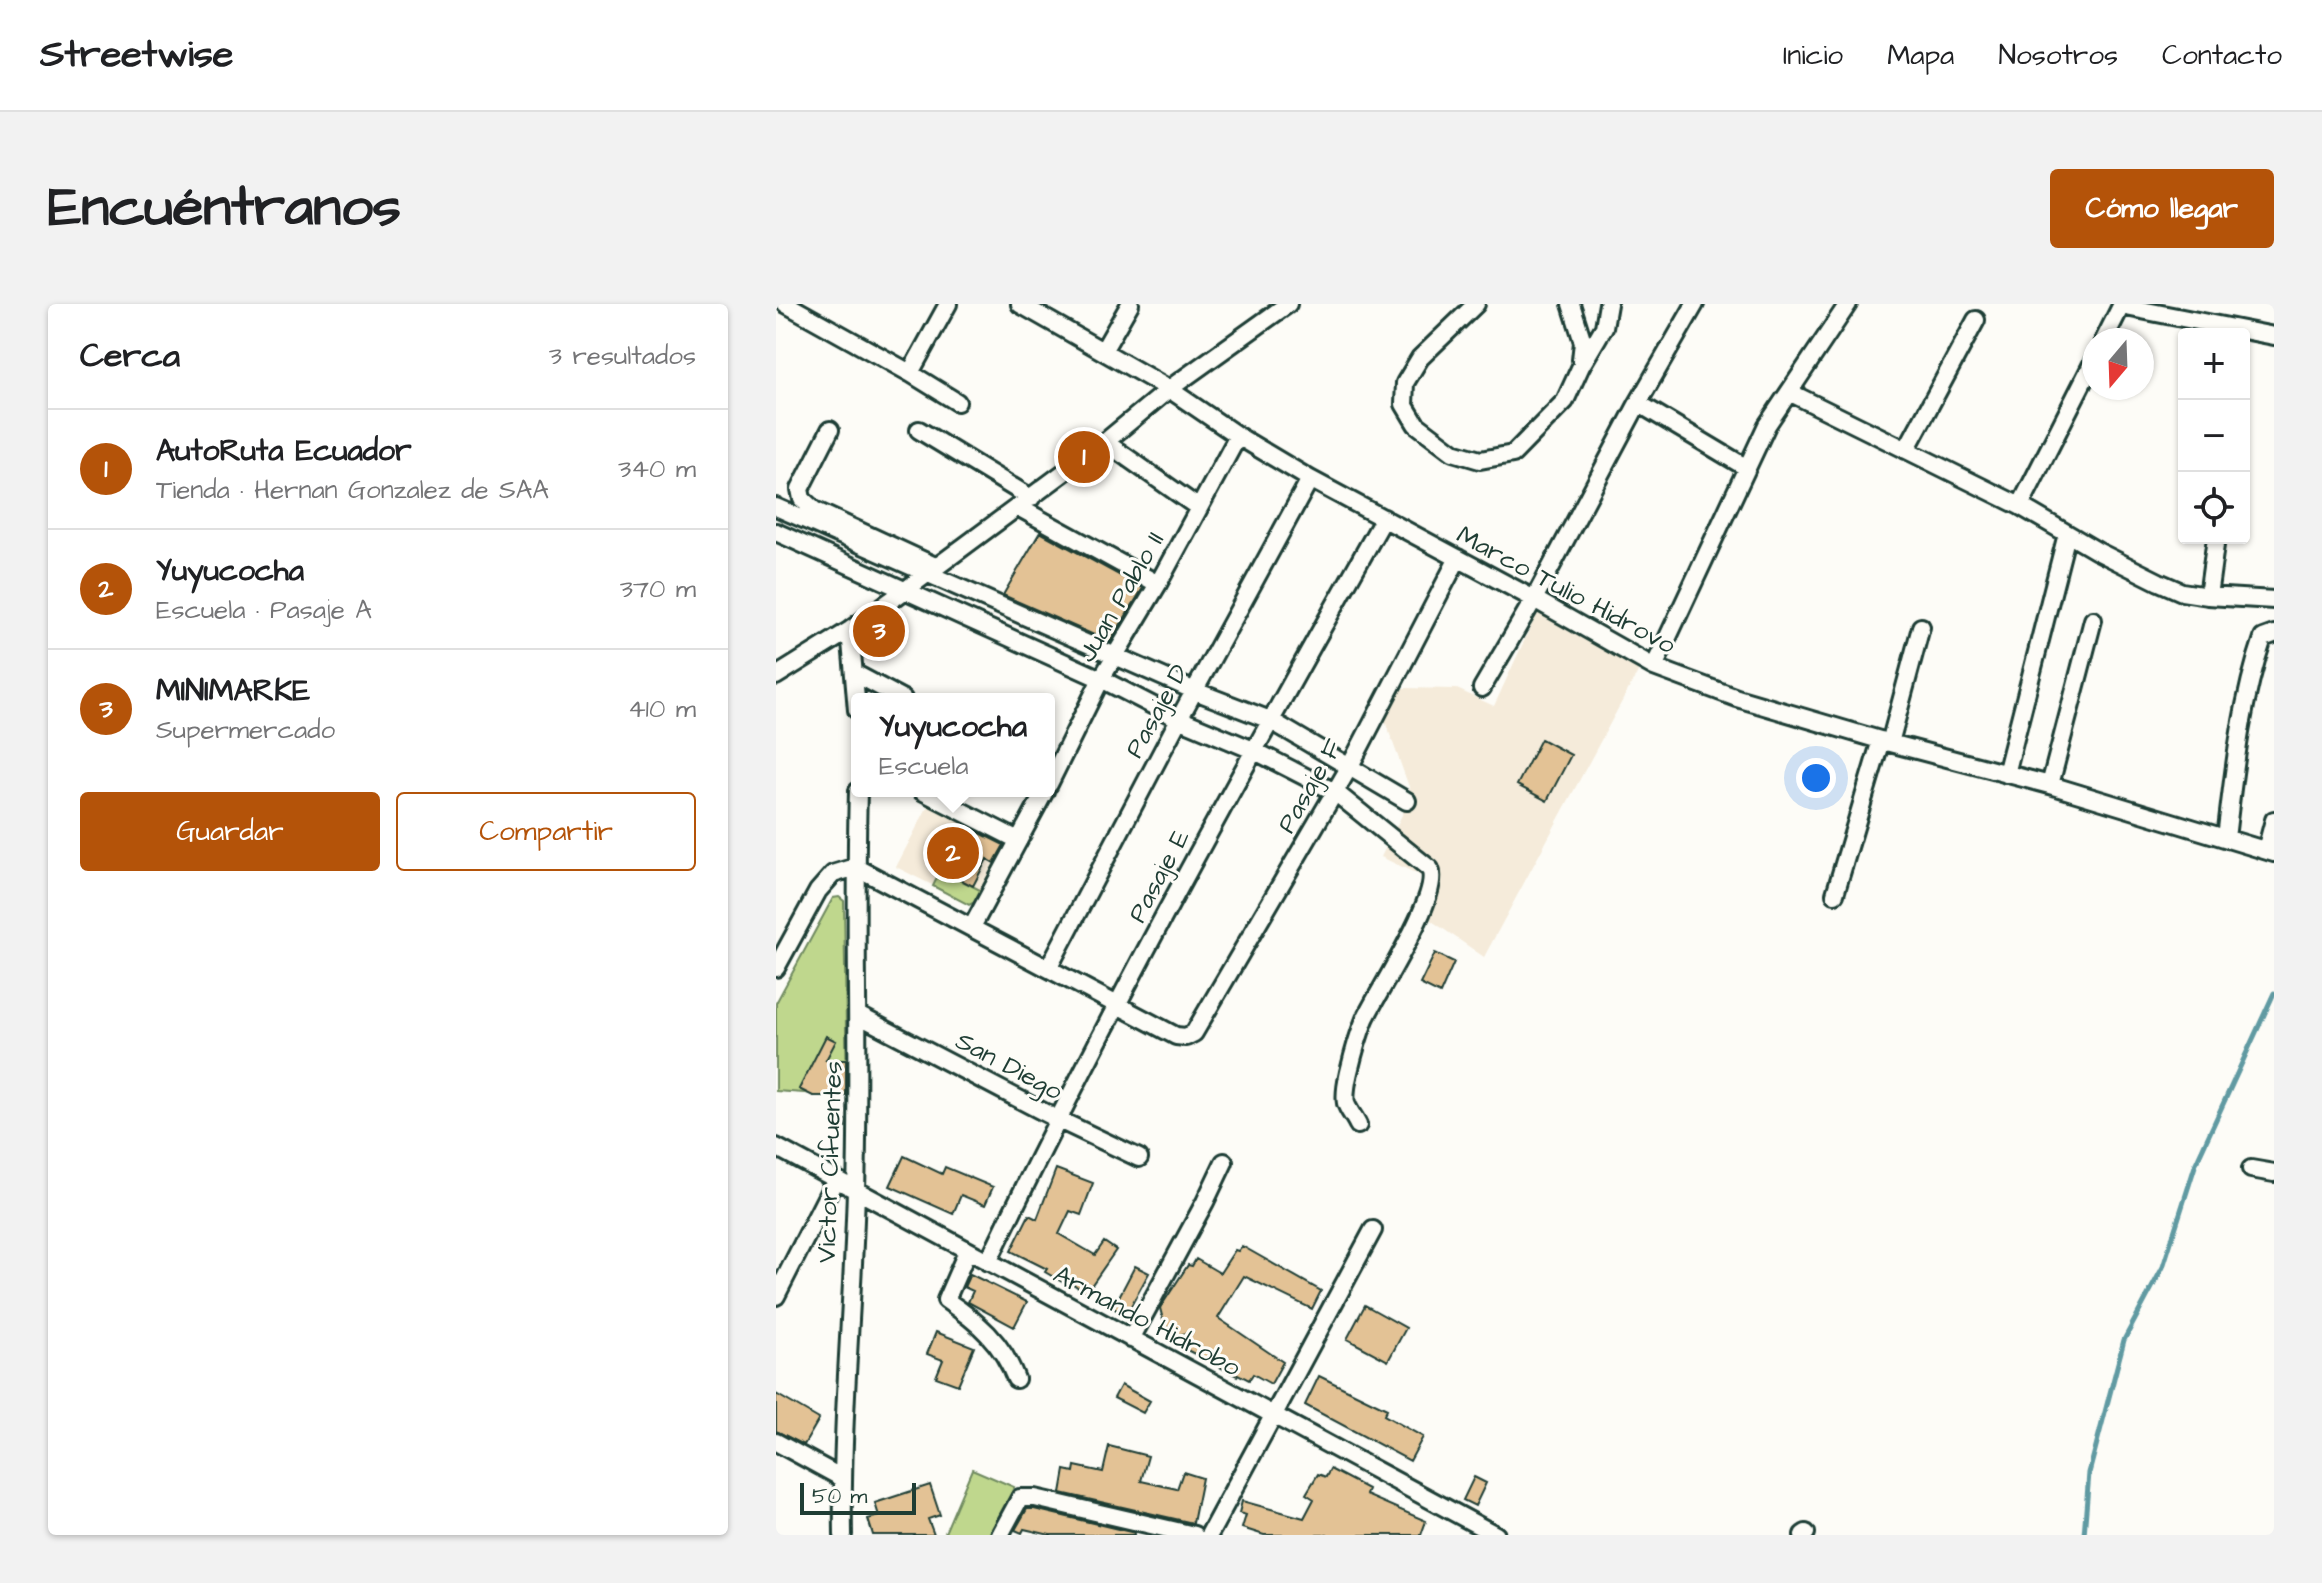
<!DOCTYPE html>
<html lang="es">
<meta charset="utf-8">
<style>
body{margin:0;font-family:"Architects Daughter",sans-serif;background:#f2f2f2;color:#202124}
.controls{position:absolute;right:24px;top:24px;display:grid;overflow:hidden;border-radius:8px;box-shadow:0 2px 6px #0004}
.controls button{width:72px;height:72px;display:grid;place-items:center;padding:0;border:0;border-bottom:2px solid #e0e0e0;background:#fff;color:#202124;font:40px sans-serif}
.compass{position:absolute;left:1306px;top:24px;width:72px;height:72px;border-radius:50%;background:#fff;box-shadow:0 2px 6px #0004;rotate:199deg}
.scale{position:absolute;left:24px;bottom:20px;width:116px;box-sizing:border-box;padding-left:8px;border:4px solid #1f3d34;border-top:0;font-size:22px;line-height:28px;white-space:nowrap;color:#1f3d34;-webkit-text-stroke:6px #fdfcf7;paint-order:stroke}
.you{position:absolute;left:1040px;top:474px;width:28px;height:28px;margin:-20px;border:6px solid #fff;border-radius:50%;background:#1a73e8;box-shadow:0 0 0 12px #1a73e833}
.badge{display:grid;place-items:center;width:52px;height:52px;border-radius:50%;background:#b45309;color:#fff;font-size:26px;font-weight:700}
.pin{position:absolute;translate:-50% -50%;border:4px solid #fff;box-shadow:0 2px 8px #0006}
.popup{position:absolute;left:75px;top:389px;width:204px;height:104px;box-sizing:border-box;display:grid;place-content:center;border-radius:8px;background:#fff;filter:drop-shadow(0 2px 6px #0005);font-size:26px;white-space:nowrap;color:#757577}
.popup b{font-size:30px;color:#202124}
.popup::after{content:'';position:absolute;left:50%;top:100%;margin-left:-16px;border:16px solid transparent;border-top-color:#fff}
.list{margin:0;padding:0;list-style:none}
h2{display:flex;justify-content:space-between;align-items:center;height:104px;margin:0;padding:0 32px;font-size:34px}
h2 small{font-size:26px;font-weight:400;color:#757577}
.list li{display:grid;grid-template-columns:52px 1fr auto;gap:24px;align-items:center;box-sizing:border-box;height:120px;padding:0 32px;border-top:2px solid #e0e0e0}
.list b{display:block;font-size:30px;white-space:nowrap}
.list p{margin:0;font-size:26px;white-space:nowrap;color:#757577}
.list em{font-size:26px;font-style:normal;color:#757577}
.actions{display:flex;gap:16px;padding:24px 32px}
.actions a{flex:1;padding:18px 0;border:2px solid #b45309;border-radius:8px;text-align:center;font-size:28px;color:#b45309}
.actions .main{background:#b45309;color:#fff}
.icon{flex:none;width:44px;height:44px;fill:none;stroke:currentColor;stroke-width:2;stroke-linecap:round;stroke-linejoin:round}
.map{position:relative;flex:none;width:1498px;height:1231px;overflow:hidden;border-radius:8px}
header{display:flex;align-items:center;gap:48px;box-sizing:border-box;height:112px;padding:0 40px;background:#fff;border-bottom:2px solid #e0e0e0}
header strong{font-size:38px}
nav{display:flex;gap:44px;margin-inline-start:auto;font-size:28px}
.intro{display:flex;align-items:center;justify-content:space-between;box-sizing:border-box;height:192px;padding:0 48px}
h1{margin:0;font-size:56px}
.button{padding:20px 36px;border-radius:8px;background:#b45309;color:#fff;font-size:28px;font-weight:700}
main{display:flex;gap:48px;padding:0 48px}
aside{flex:1;background:#fff;border-radius:8px;box-shadow:0 2px 6px #0004}
.map>svg:first-child{display:block}
.built{fill:#f5ebda}
.green{fill:#bfd78d;stroke:#6f8a60;stroke-width:2}
.lines{fill:none;stroke-linecap:round;stroke-linejoin:round}
.stream{stroke:#609aa2;stroke-width:5}
.building{fill:#e3c295;stroke:#1f3d34;stroke-width:2}
.minor-casing{stroke:#1f3d34;stroke-width:22}
.minor{stroke:#fdfcf7;stroke-width:16}
.labels{text-anchor:middle;dominant-baseline:central;stroke-width:6;stroke-linejoin:round;paint-order:stroke}
.street-label{font-size:26px;fill:#1f3d34;stroke:#fdfcf7}
</style>
<header>
<strong>Streetwise</strong>
<nav><a>Inicio</a><a>Mapa</a><a>Nosotros</a><a>Contacto</a></nav>
</header>
<div class="intro"><h1>Encuéntranos</h1><a class="button">Cómo llegar</a></div>
<main>
<aside>
<h2>Cerca<small>3 resultados</small></h2>
<ul class="list">
<li><span class="badge">1</span><div><b>AutoRuta Ecuador</b><p>Tienda · Hernan Gonzalez de SAA</p></div><em>340 m</em></li>
<li><span class="badge">2</span><div><b>Yuyucocha</b><p>Escuela · Pasaje A</p></div><em>370 m</em></li>
<li><span class="badge">3</span><div><b>MINIMARKE</b><p>Supermercado</p></div><em>410 m</em></li>
</ul>
<div class="actions"><a class="main">Guardar</a><a>Compartir</a></div>
</aside>
<div class="map">
<svg width="1498" height="1231" viewBox="0 0 1498 1231">
<rect width="100%" height="100%" fill="#fdfcf7"/>
<filter id="ink" filterUnits="userSpaceOnUse"><feTurbulence type="fractalNoise" baseFrequency=".0125" numOctaves="2"/><feDisplacementMap in="SourceGraphic" scale="16" xChannelSelector="R" yChannelSelector="G"/><feConvolveMatrix kernelMatrix="1 2 1 2 8 2 1 2 1" color-interpolation-filters="sRGB"/></filter>
<g filter="url(#ink)">
<!-- built -->
<path class="built" d="M762,307L864,364L708,653L640,606L654,576L605,553L636,491L608,414L625,384L681,385L718,402Z
M154,498L233,538L206,587L196,601L120,563Z"/>
<!-- green -->
<path class="green" d="M165,566L206,587L201,597L193,601L157,582Z
M63,593L68,597L71,792L0,787V699L57,594Z
M196,1165L238,1183L218,1231H168Z"/>
<g class="lines">
<!-- stream -->
<path class="stream" d="M1308,1231L1313,1169L1348,1036L1387,963L1420,859L1498,689"/>
</g>
<!-- building -->
<path class="building" d="M264,228L367,284L334,338L227,291Z
M765,435L795,451L771,497L741,481Z
M188,521L228,541L218,559L211,555L197,582L165,566Z
M659,649L678,658L664,690L644,680Z
M50,732L60,737L50,756H70V792H37L23,785Z
M128,852L166,870L169,863L217,883L209,901L185,891L177,910L114,882Z
M280,865L317,879L305,911L294,907L283,930L319,951L328,938L340,946L310,989L290,975L288,979L269,968L271,965L235,947L253,911L261,915Z
M466,942L545,987L536,1005L468,972L442,1014L507,1058L495,1080L477,1070L473,1076L462,1070L461,1072L407,1044L416,1028L398,1032L397,1023L389,1024L384,1004L412,961L416,962L420,955L444,969L459,946L462,947Z
M359,962L373,969L350,1011L337,1004Z
M194,970L251,998L238,1023L192,998L197,987L188,983Z
M589,1001L630,1024L612,1057L571,1035Z
M160,1028L198,1043L182,1081L160,1073L167,1056L151,1050Z
M543,1072L611,1105L608,1111L647,1133L634,1157L529,1101Z
M345,1081L374,1097L367,1109L338,1094Z
M0,1090L43,1115L28,1141L0,1127Z
M333,1142L372,1152L365,1177L401,1185L407,1168L426,1174L417,1219L285,1189L289,1166L298,1168L299,1162L327,1168Z
M554,1165L592,1185L590,1191L650,1217L645,1231H488L466,1224L470,1211L463,1209L466,1197L528,1214L538,1195L530,1190L542,1170L550,1173Z
M698,1173L710,1179L699,1202L687,1196Z
M154,1181L164,1211L152,1215L158,1231H97L92,1215L103,1212L99,1199Z
M251,1205H258L359,1229L358,1231H274L248,1225L246,1229L239,1226Z"/>
<g class="lines">
<!-- minor casing -->
<g class="minor-casing">
<path id="minor" d="M10,0L134,69L181,98
M244,0L393,85L462,132L534,175L758,295L878,363L961,394L1114,439L1274,481L1498,549
M700,0L644,54L629,79L628,100L640,120L677,148L704,156L737,150L789,97L805,62L828,23L832,0
M795,0L807,38L805,56
M1345,2L1498,32
M1328,36L1346,0
M327,47L354,0
M134,69L172,0
M1013,88L1244,202L1321,247L1383,278L1406,288L1432,292L1498,296
M862,99L919,0
M54,126L24,185L26,195L38,206L159,262
M143,126L255,194
M329,138L423,204
M1130,146L1200,16
M1244,202L1318,56
M0,203L419,387L494,416L631,497
M242,203L382,280
M0,228L325,375L403,415L477,446L559,488L654,565C666,590 602,687 589,715C582,732 577,751 573,768C571,777 568,789 570,799C572,806 579,814 582,821
M1432,292L1440,234
M74,326L81,406
M878,363L991,121L1072,0
M80,370L127,395
M0,372L74,326L128,287L329,138L393,85L512,0
M706,384L758,295L862,99L971,164
M1114,439L1145,323
M1230,470L1291,230
M273,480L325,375L382,280L462,132
M1274,481L1317,316
M146,487L242,536
M1450,534C1458,467 1465,398 1487,334L1498,330
M1490,546L1498,516
M1059,590L1105,436
M196,623L269,487
M273,663L403,415L534,175
M0,664L42,587L57,570L80,563L400,732L410,733L418,729L574,462L682,254
M82,711L281,815L363,854
M0,843L720,1231
M1475,865L1498,869
M191,948L170,996C202,1018 226,1038 240,1075
M212,958C333,705 470,459 608,214
M0,992L59,876
M355,1035L429,898L448,858
M0,1138L66,1174
M67,1231C65,1116 77,1001 80,886C84,753 78,620 82,487
M224,1231L244,1194H259L418,1231
M433,1231L597,926
M1027,1231L1030,1229"/>
</g>
<!-- minor -->
<use href="#minor" class="minor"/>
</g>
</g>
<g class="labels">
<!-- street labels -->
<g class="street-label">
<text transform="translate(790 286) rotate(28)">Marco Tulio Hidrovo</text>
<text transform="translate(345 293) rotate(-60)">Juan Pablo II</text>
<text transform="translate(381 407) rotate(-61)">Pasaje D</text>
<text transform="translate(534 482) rotate(-60)">Pasaje F</text>
<text transform="translate(383 572) rotate(-62)">Pasaje E</text>
<text transform="translate(233 762) rotate(28)">San Diego</text>
<text transform="translate(54 858) rotate(-88)">Victor Cifuentes</text>
<text transform="translate(371 1017) rotate(28)">Armando Hidrobo</text>
</g>
</g>
</svg>
<div class="controls">
<button>+</button>
<button>−</button>
<button><svg class="icon" aria-label="locate" viewBox="0 0 24 24"><circle cx="12" cy="12" r="6"/><path d="M12 2v4M12 18v4M2 12h4M18 12h4"/></svg></button>
</div>
<svg class="compass" viewBox="-18 -18 36 36"><path d="M0-13l5 13h-10z" fill="#e53935"/><path d="M0 13l5-13h-10z" fill="#757577"/></svg>
<div class="scale">50 m</div>
<div class="you"></div>
<div class="pin badge" style="left:308px;top:153px">1</div>
<div class="pin badge" style="left:177px;top:549px">2</div>
<div class="popup"><b>Yuyucocha</b>Escuela</div>
<div class="pin badge" style="left:103px;top:327px">3</div>
</div>
</main>
